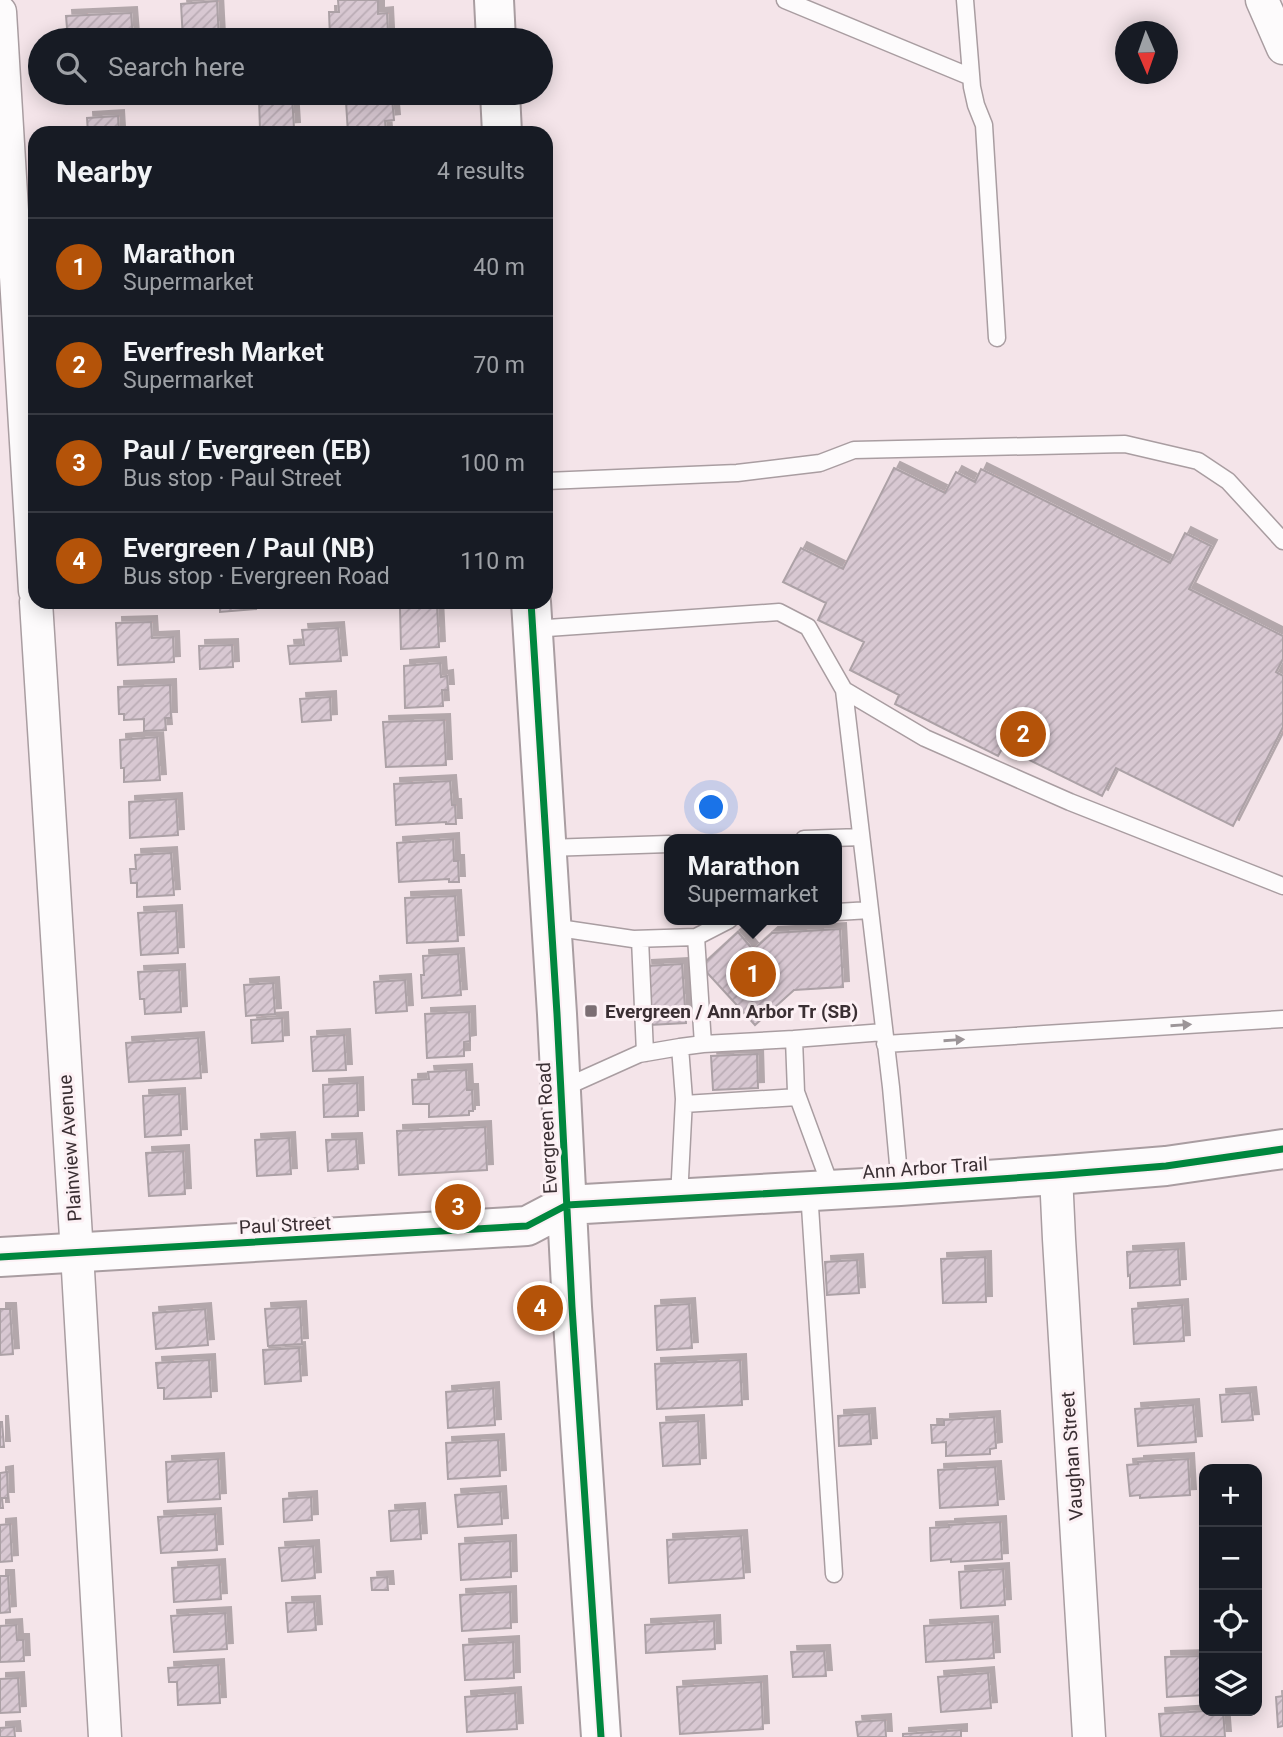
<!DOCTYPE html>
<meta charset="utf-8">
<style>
body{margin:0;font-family:Roboto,sans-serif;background:#20242c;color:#f1f3f6}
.controls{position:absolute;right:21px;bottom:21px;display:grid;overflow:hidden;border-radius:14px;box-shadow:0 4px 18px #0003}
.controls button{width:63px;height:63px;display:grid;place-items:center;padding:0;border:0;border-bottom:2px solid #363941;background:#171b24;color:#f1f3f6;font:35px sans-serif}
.compass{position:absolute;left:1115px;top:21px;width:63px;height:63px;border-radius:50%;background:#171b24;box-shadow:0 4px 18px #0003;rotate:178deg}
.you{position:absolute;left:712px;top:808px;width:24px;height:24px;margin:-18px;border:5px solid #fff;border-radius:50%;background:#1a73e8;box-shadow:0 0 0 10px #1a73e833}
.badge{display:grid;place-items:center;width:46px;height:46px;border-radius:50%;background:#b45309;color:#fff;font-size:23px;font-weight:700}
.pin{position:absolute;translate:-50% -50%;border:4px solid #fff;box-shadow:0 2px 7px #0006}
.popup{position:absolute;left:664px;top:834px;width:178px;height:91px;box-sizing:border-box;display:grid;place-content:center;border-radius:14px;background:#171b24;filter:drop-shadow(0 2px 5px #0005);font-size:23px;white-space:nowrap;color:#9ea1a6}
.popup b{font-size:26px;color:#f1f3f6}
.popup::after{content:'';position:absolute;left:50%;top:100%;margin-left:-14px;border:14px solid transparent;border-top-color:#171b24}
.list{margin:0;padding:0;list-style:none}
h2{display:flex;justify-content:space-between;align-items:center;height:91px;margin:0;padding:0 28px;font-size:30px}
h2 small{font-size:23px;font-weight:400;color:#9ea1a6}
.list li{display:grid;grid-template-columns:46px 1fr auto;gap:21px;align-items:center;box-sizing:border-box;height:98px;padding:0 28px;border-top:2px solid #363941}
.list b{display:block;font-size:26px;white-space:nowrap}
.list p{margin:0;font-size:23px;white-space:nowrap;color:#9ea1a6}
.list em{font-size:23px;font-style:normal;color:#9ea1a6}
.icon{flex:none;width:38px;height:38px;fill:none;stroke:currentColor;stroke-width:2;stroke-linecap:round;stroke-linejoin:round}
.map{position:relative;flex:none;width:1283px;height:1737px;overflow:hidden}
.search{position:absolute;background:#171b24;box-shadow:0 4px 18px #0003;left:28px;top:28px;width:525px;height:77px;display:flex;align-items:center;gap:18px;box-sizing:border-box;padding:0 24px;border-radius:38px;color:#9ea1a6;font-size:26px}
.panel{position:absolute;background:#171b24;box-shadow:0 4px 18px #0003;left:28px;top:126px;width:525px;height:483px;border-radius:21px}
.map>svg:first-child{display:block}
.building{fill:url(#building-hatch);stroke:#aca1a6;stroke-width:2;filter:url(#shadow)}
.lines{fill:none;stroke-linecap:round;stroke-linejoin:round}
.lane-casing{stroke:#a99da1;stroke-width:19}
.street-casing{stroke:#a99da1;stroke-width:35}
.secondary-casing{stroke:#a99da1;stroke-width:42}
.lane{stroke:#fdfbfc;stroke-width:16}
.street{stroke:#fdfbfc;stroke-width:32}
.secondary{stroke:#fdfbfc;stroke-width:38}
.cycleway-casing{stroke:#fcf0f4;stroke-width:11}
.cycleway{stroke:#00873e;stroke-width:7}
.oneway{fill:#9c9598}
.poi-dot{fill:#7b6e73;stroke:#fcf0f4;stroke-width:2.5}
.labels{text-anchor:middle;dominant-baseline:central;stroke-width:6;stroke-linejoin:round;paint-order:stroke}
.poi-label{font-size:19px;font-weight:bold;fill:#3a2f33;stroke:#fcf0f4;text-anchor:start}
.street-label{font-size:19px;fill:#3a2f33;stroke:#fcf0f4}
</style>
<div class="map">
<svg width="1283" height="1737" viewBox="0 0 1283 1737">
<defs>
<pattern id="building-hatch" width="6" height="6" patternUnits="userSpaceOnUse" patternTransform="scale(1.75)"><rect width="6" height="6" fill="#d8c8d2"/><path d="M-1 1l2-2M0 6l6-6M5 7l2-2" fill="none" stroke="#baacb5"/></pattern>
<filter id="shadow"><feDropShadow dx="6" dy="-6" stdDeviation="0" flood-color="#0004"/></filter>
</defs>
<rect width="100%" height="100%" fill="#f4e4e9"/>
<!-- building -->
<path class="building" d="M338,0H378V14L387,13L388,33L330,37L329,12H339Z
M217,1L219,40H183L181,4Z
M131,13L133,39L68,40L66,16Z
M292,97L294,128L260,130L259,99Z
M392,99L394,120L385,121L386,133H348L346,102Z
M118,116L119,133H88L87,118Z
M894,468L945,493L956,472L975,482L981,469L1170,563L1185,533L1211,546L1189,589L1283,636V659L1276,672L1283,676V727L1233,826L1116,768L1102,796L1003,747L998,756L895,704L899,695L850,670L864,642L818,620L826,603L783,582L801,548L843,569Z
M220,602H255L256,609L220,612Z
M289,602H326V605L290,606Z
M437,605L439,647L401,649L400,608Z
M151,622L152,638L173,637L174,662L118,665L116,623Z
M338,628L341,661L290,664L288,646L304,645L302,630Z
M232,645L233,667L200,669L199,646Z
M440,663L441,677L447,676L448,690H442L443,706L405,708L404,666Z
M170,685L171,718H165L166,730L144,731V719L124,720V714H119L118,687Z
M330,697L331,720L302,722L300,699Z
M444,720L446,765L386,767L383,722Z
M157,737L160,780L124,782V768H121L120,740Z
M450,781L452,805H455L456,824H446V822L396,825L394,784Z
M176,799L178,835L130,838L129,802Z
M453,839L454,861H458L459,882H449V879L399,882L397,843Z
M171,853L174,895L137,897V883H131L130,869H136L135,855Z
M455,896L458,941L407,943L405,898Z
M176,911L178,953L141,955L138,913Z
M840,929L843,987L794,990L755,1025L701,966L738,932L753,950L772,933Z
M458,954L461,995L422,998L421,975H424L423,956Z
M682,964L686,1023L650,1025L646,966Z
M179,970L181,1012L145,1014L144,999H140L138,972Z
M405,980L407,1011L376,1013L374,982Z
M273,983L275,1014L246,1016L244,985Z
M469,1012L470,1041L464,1042V1056L427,1058L425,1014Z
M282,1018L283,1041L252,1043L251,1020Z
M344,1035L346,1070L313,1071L311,1037Z
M198,1038L201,1078L129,1082L126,1043Z
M757,1054L758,1088L713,1090L711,1056Z
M466,1070L467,1090H472L473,1111H469V1115L429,1117V1104H413L412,1080L429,1079L428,1072Z
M357,1083L358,1116L324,1117L323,1085Z
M179,1094L181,1135L145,1137L143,1096Z
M485,1127L487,1170L399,1175L397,1131Z
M289,1138L291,1174L257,1176L255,1140Z
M356,1139L358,1169L328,1171L326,1140Z
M183,1151L185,1194L149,1196L146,1153Z
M1178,1249L1180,1285L1130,1288V1275L1128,1276L1127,1252Z
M985,1257L986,1302L943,1303L941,1259Z
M857,1260L859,1293L827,1295L825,1262Z
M689,1304L692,1348L657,1350L655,1306Z
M1182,1305L1184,1341L1134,1344L1132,1309Z
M300,1307L302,1344L268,1346L265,1309Z
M0,1309H10L13,1354L0,1355Z
M205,1309L208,1345L156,1349L153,1313Z
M299,1348L301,1381L265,1384L263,1350Z
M209,1360L211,1397L164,1399V1388H158L156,1363Z
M740,1360L742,1405L657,1409L655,1364Z
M493,1388L495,1425L448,1428L446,1392Z
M1250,1393L1253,1420L1222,1422L1220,1395Z
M1193,1405L1196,1442L1138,1446L1135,1409Z
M869,1414L871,1444L839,1446L838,1416Z
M994,1417L996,1448L990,1449V1454L946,1456V1442L932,1443L931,1425H944V1420Z
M698,1421L700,1464L663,1466L660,1423Z
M0,1422H2L4,1447H0Z
M498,1440L500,1476L448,1479L446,1443Z
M218,1459L220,1499L168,1502L166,1462Z
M1188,1459L1190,1495L1140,1498V1495L1130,1496L1127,1465L1138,1464V1462Z
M995,1467L998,1505L940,1508L938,1470Z
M7,1472L8,1498H2L3,1508H0V1473Z
M500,1492L502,1524L458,1527L455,1495Z
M311,1497L312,1520L284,1522L283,1499Z
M419,1509L421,1539L391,1541L389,1511Z
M215,1514L217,1550L161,1553L158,1517Z
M1000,1522L1002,1559L951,1562V1559L931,1561L930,1528L949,1527V1525Z
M10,1524L12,1561L0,1562V1525Z
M741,1536L744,1578L669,1583L667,1540Z
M510,1541L511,1577L461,1580L459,1544Z
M313,1546L315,1578L282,1581L279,1548Z
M219,1565L221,1599L174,1602L172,1568Z
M1003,1569L1005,1605L961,1608L959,1572Z
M0,1576H8L10,1612L0,1613Z
M387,1577L388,1590H372L371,1578Z
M510,1592L511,1628L462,1631L460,1595Z
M314,1602L316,1630L288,1632L286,1603Z
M225,1613L227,1649L174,1652L171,1616Z
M714,1621L715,1649L646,1653L645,1625Z
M992,1622L994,1658L926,1662L924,1626Z
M16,1625L17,1640H23L24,1661L0,1662V1626Z
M513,1642L514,1678L465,1680L463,1645Z
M824,1651L826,1676L793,1677L791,1652Z
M1204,1656V1695L1167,1697L1165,1657Z
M218,1665L220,1703L178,1705L177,1682H169L168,1668Z
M988,1673L991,1708L941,1712L938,1677Z
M18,1678L20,1712L0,1713V1679Z
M761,1682L763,1729L680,1734L677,1687Z
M515,1693L517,1729L467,1732L465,1697Z
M1283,1696V1726L1278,1727L1276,1697Z
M1205,1711H1223L1225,1737H1161L1159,1714Z
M885,1720L886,1737H858L856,1722Z
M14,1727L15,1737H0V1728Z
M961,1730V1737H903V1734Z"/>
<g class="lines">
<!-- lane casing -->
<g class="lane-casing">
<path id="lane" d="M785,0L971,77
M965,0L972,87L976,105L984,125L997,338
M546,481L737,473L820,463L854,450L1125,444L1198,461L1228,481L1283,541
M533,629L779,612L808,627L844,690L891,1087L900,1186
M844,690L925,738L1070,802L1283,886
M804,839L861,837
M547,848L669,844
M837,912L870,910
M552,927L633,939L696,937L703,1044
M696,937L729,920
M640,939L645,1053
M794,1039L884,1032
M885,1044L1283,1019
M561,1089L639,1054L680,1047
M684,1104L798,1097
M809,1191L834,1574
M679,1198L684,1099L680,1047L703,1044L794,1039L796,1092L832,1190"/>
</g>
<!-- street casing -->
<g class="street-casing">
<path id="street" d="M1262,0L1283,48
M0,12L35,591
M36,602L77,1253L105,1737
M1056,1175L1059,1239L1089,1737"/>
</g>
<!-- secondary casing -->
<g class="secondary-casing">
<path id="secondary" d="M494,0L496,40
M500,93L502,133
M531,602L557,1014L572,1307L601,1737
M0,1257L527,1226L567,1205L900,1186L1056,1175L1166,1166L1283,1149"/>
</g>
<!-- lane -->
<use href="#lane" class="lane"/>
<!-- street -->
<use href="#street" class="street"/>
<!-- secondary -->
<use href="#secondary" class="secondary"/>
<!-- cycleway casing -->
<g class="cycleway-casing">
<path id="cycleway" d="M531,602L557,1014L572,1307L601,1737
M0,1257L527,1226L567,1205L900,1186L1056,1175L1166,1166L1283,1149"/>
</g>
<!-- cycleway -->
<use href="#cycleway" class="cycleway"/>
</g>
<!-- one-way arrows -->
<defs><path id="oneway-solid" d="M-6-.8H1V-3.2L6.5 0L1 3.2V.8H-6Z" transform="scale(1.75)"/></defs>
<g class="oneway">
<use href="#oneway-solid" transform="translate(1181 1025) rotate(-4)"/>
<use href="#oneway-solid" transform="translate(954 1040) rotate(-4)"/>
</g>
<!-- markers -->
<rect class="poi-dot" x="584" y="1004" width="14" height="14" rx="3.5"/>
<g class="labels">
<!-- poi labels -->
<g class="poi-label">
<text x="605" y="1011">Evergreen / Ann Arbor Tr (SB)</text>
</g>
<!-- street labels -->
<g class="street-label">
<text transform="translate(547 1128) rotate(-93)">Evergreen Road</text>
<text transform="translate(70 1148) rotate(-94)">Plainview Avenue</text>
<text transform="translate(925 1168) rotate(-4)">Ann Arbor Trail</text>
<text transform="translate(285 1225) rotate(-3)">Paul Street</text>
<text transform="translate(1072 1456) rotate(-94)">Vaughan Street</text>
</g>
</g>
</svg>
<div class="controls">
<button>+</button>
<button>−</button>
<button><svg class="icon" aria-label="locate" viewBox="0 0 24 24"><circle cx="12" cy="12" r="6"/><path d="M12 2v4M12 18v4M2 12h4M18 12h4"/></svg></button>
<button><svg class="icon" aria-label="layers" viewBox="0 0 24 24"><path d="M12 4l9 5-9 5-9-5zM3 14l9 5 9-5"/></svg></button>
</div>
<svg class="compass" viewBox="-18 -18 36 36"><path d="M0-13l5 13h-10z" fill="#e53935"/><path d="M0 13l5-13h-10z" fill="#9ea1a6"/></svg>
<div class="you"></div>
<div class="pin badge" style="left:753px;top:974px">1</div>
<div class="popup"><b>Marathon</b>Supermarket</div>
<div class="pin badge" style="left:1023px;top:734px">2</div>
<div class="pin badge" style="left:458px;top:1207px">3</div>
<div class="pin badge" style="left:540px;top:1308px">4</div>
<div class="search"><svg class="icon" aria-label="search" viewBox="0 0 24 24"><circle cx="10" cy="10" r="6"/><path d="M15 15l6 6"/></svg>Search here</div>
<section class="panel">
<h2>Nearby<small>4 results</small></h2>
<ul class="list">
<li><span class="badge">1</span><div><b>Marathon</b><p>Supermarket</p></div><em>40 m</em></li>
<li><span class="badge">2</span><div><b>Everfresh Market</b><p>Supermarket</p></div><em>70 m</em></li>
<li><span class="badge">3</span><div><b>Paul / Evergreen (EB)</b><p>Bus stop · Paul Street</p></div><em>100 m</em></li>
<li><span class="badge">4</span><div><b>Evergreen / Paul (NB)</b><p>Bus stop · Evergreen Road</p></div><em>110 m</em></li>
</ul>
</section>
</div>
